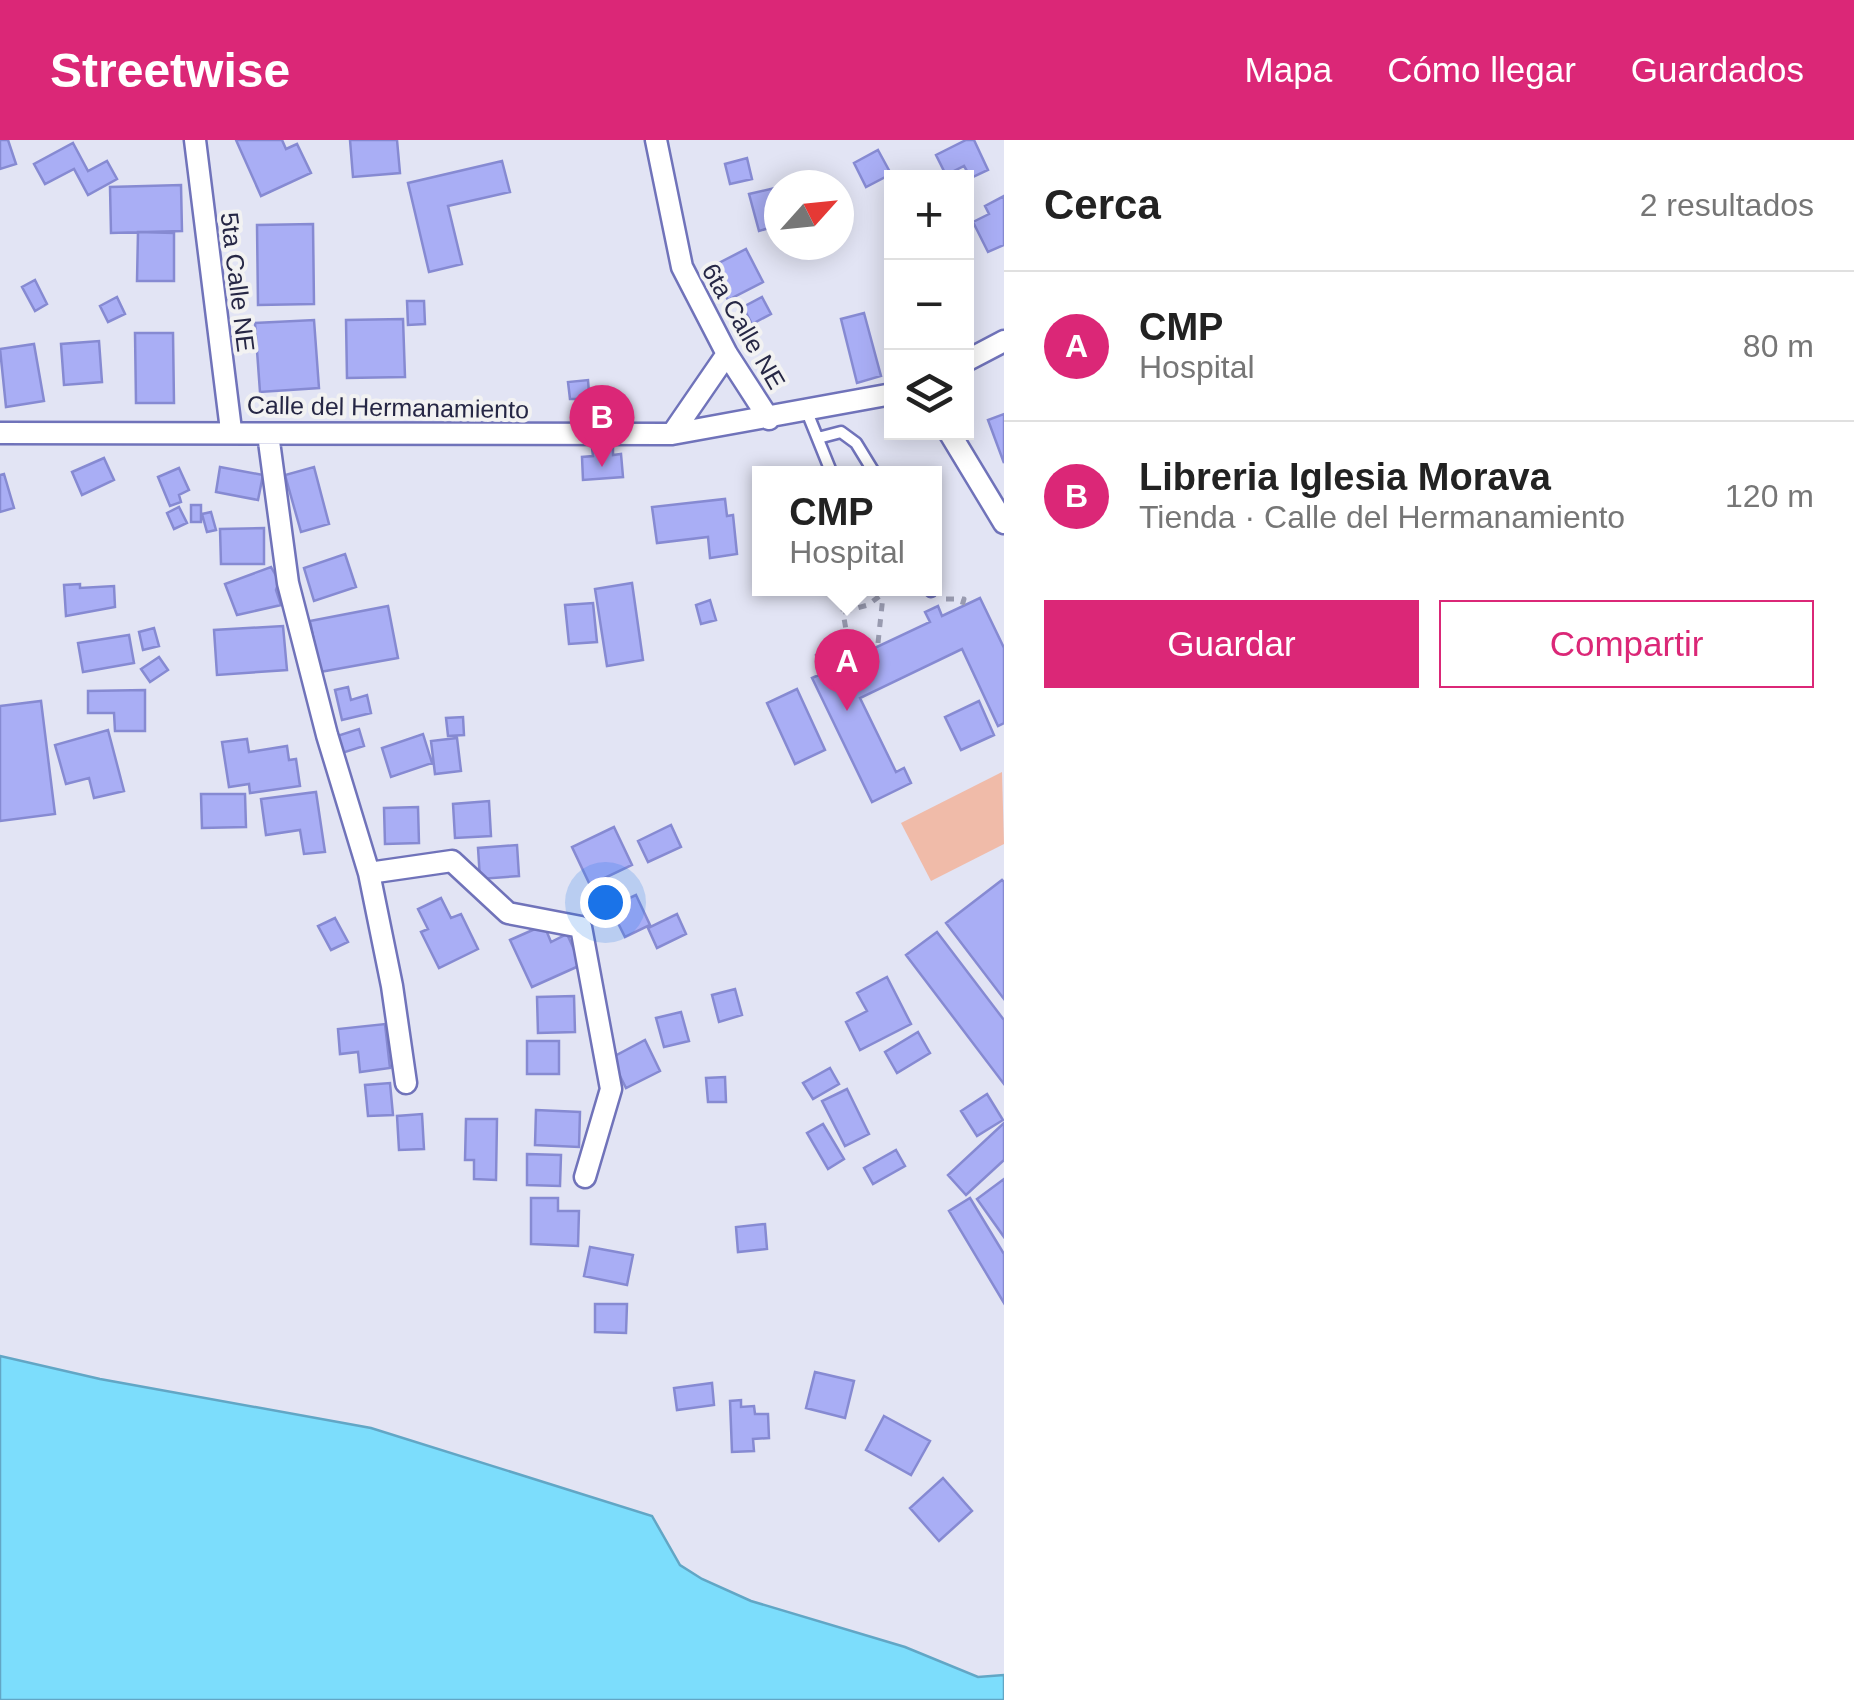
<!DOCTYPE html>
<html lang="es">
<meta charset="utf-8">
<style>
body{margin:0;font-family:Arial,sans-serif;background:#f2f2f2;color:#222}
.controls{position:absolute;right:30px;top:30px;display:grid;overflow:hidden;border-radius:0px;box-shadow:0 5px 25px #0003}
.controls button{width:90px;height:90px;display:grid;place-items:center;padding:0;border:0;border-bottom:2px solid #e0e0e0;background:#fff;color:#222;font:50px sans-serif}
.compass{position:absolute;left:764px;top:30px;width:90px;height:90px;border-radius:50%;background:#fff;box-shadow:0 5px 25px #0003;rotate:63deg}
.you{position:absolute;left:605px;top:762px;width:35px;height:35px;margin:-25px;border:8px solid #fff;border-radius:50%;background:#1a73e8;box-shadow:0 0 0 15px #1a73e833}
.badge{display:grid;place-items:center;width:65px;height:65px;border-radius:50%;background:#db2777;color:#fff;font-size:32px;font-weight:700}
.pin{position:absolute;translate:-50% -82px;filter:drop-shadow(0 2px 5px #0008)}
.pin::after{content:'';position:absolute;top:52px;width:35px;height:30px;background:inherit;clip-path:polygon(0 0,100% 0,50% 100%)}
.popup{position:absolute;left:752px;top:326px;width:190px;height:130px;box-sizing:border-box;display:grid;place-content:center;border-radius:0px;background:#fff;filter:drop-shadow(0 2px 8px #0005);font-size:32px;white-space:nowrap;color:#767676}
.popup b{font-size:38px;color:#222}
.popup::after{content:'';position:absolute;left:50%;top:100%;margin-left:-20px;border:20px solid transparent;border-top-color:#fff}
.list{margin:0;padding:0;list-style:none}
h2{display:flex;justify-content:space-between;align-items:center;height:130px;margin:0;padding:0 40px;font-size:42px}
h2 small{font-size:32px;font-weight:400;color:#767676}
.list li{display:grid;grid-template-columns:65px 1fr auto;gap:30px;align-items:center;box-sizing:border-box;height:150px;padding:0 40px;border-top:2px solid #e0e0e0}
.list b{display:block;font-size:38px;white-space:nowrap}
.list p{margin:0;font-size:32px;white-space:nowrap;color:#767676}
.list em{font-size:32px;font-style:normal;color:#767676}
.actions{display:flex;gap:20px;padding:30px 40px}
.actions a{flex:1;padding:22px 0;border:2px solid #db2777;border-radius:0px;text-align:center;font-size:35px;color:#db2777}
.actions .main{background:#db2777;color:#fff}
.icon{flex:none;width:55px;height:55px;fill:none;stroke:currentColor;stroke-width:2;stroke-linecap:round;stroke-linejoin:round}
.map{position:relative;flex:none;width:1004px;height:1560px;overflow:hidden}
header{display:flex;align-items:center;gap:60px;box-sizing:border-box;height:140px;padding:0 50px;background:#db2777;color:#fff}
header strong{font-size:48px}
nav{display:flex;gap:55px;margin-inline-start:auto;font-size:35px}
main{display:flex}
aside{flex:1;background:#fff}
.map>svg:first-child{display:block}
.green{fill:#f0bba9}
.water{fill:#7cddfc;stroke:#62a6c5;stroke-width:2.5}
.building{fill:#a9aef5;stroke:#868ad2;stroke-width:2.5}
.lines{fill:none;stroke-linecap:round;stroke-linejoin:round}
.lane-casing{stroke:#7073ba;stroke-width:15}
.street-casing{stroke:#7073ba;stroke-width:25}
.path{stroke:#999bb0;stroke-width:5;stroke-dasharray:8 8;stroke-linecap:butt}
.lane{stroke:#fff;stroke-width:10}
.street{stroke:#fff;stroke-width:20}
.labels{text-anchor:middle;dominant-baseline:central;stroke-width:8;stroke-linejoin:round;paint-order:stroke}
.street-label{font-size:25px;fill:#262745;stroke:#f2f2f2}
</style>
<header>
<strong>Streetwise</strong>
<nav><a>Mapa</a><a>Cómo llegar</a><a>Guardados</a></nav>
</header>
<main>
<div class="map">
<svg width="1004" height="1560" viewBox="0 0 1004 1560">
<rect width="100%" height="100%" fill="#e2e4f4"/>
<!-- green -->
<path class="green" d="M1002,632L1004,704L931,741L901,683Z"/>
<!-- water -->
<path class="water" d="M0,1216L100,1239L371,1288L652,1376L680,1425L702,1439L751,1461L905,1507L978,1537L1004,1535V1560H0Z"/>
<!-- building -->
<path class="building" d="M0,0H8L16,24L0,29Z
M236,0H282L286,9L297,4L311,33L261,56Z
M350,0H397L400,33L353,37Z
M966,0H974L988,30L971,38L964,26L946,35L936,15Z
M73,3L88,31L107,21L117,39L88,55L74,29L45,44L34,24Z
M878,10L891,34L866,47L854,23Z
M747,18L752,39L730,44L725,24Z
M502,21L510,52L448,66L462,124L429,132L408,43Z
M181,45L182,91L111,93L110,47Z
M779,47V85L759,91L749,54Z
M1004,56V105L988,112L973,82L989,74L985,66Z
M313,84L314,164L258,165L257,85Z
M138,92L174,93V141H137Z
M746,109L763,142L728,160L711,127Z
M35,140L47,164L35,171L22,147Z
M117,157L125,174L108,182L100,166Z
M762,157L771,174L752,184L743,167Z
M407,161H424L425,184L408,185Z
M864,173L881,236L857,243L841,179Z
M403,179L405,237L347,238L346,180Z
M314,180L319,248L260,252L255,183Z
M135,193H173L174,263H136Z
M99,201L102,242L64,245L61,204Z
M34,204L44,261L6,267L0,209Z
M588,240L590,266H578L577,259H570L568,242Z
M1004,274V323L988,280Z
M613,307V315L621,314L623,337L583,340L582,317L593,316L592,308Z
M104,318L114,340L82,355L72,332Z
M220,327L263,335L258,360L216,352Z
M314,327L329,384L301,392L285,335Z
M179,328L189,350L179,355L181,362L170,366L158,337Z
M4,334L14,368L0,372V335Z
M725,359L727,376L733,375L737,414L710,418L708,397L657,403L652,367Z
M191,365H201V382H191Z
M179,367L187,383L174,389L167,373Z
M211,372L216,390L207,392L202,374Z
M264,388V424H221L220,389Z
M345,414L356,447L314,461L304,428Z
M271,427L279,441L276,450L281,465L237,475L225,444Z
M632,443L643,520L607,526L595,449Z
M80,444V448L114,446L115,467L66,476L64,445Z
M980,458L1004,508V583L998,586L962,509L860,558L896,632L904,628L911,643L872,662L812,538L819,535L816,515L827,510L841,514L845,522L930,482L925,472L938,466L942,476Z
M710,460L716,480L701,484L696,465Z
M593,463L597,502L569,504L565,465Z
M388,466L398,518L320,532L310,481Z
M283,486L287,530L217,535L214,490Z
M154,488L159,506L143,510L139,492Z
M129,495L134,523L83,532L78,503Z
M159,517L168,530L150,542L141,529Z
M348,547L351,560L367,555L371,573L342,580L335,550Z
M797,549L825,610L795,624L767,563Z
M145,550V591H115L114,573H88V551Z
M41,561L55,674L0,681V566Z
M979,561L994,595L961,610L945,577Z
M463,577L464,595L448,596L446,578Z
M359,589L364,606L342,613L337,596Z
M108,590L124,651L94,658L89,638L66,644L55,605Z
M423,594L432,623L391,637L382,608Z
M457,598L461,631L435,634L431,601Z
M247,599L249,612L287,606L289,620L296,619L300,646L250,653L249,644L229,647L222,602Z
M316,652L325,712L304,714L300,690L266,695L261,659Z
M201,654H245L246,687L202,688Z
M489,661L491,696L455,698L453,664Z
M418,667L419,703L385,704L384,668Z
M671,685L681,707L648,722L638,701Z
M614,687L632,725L590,745L572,707Z
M517,705L519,736L480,739L478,708Z
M1002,740L1004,742V859L946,783Z
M601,745L606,756L589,765L584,753Z
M636,755L650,785L625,797L610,767Z
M441,758L451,778L461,774L478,809L439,828L421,792L428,789L418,769Z
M677,774L686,794L657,808L648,788Z
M335,778L348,802L331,810L318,786Z
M544,785L551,802L567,794L581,825L532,847L510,800Z
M937,792L1004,880V944L906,815Z
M887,837L911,884L860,910L846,882L867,871L857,853Z
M735,849L742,875L719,882L712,855Z
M574,856L575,892L538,893L537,857Z
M681,872L689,901L664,907L656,878Z
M385,884L390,928L360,932L358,912L340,914L338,889Z
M918,892L930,913L897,933L885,912Z
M645,900L660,931L626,948L611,918Z
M527,901H559V934H527Z
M830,928L839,944L813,959L803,943Z
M725,937L726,962H708L706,938Z
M390,943L393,975L368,976L365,945Z
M847,949L869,994L845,1006L822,961Z
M987,954L1003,980L977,996L961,971Z
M536,970L580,972L579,1007L535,1005Z
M422,974L424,1009L399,1010L397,976Z
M466,979H497L496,1040L474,1039V1020H465Z
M1004,983V1020L966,1055L948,1035Z
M823,984L844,1019L828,1029L807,993Z
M896,1010L905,1026L873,1044L864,1028Z
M527,1014L561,1015L560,1046L527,1045Z
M1004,1039V1097L977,1059Z
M531,1058H558V1071H579L578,1106L531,1104Z
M970,1058L1004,1114V1163L949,1071Z
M765,1084L767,1109L738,1112L736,1087Z
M590,1107L633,1115L627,1145L584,1136Z
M595,1164H627L626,1193L595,1192Z
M815,1232L854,1241L845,1278L806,1268Z
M712,1243L714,1265L677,1270L674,1248Z
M741,1260V1267L754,1266L755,1274H768L769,1298L753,1299L754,1311L732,1312L730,1261Z
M884,1276L930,1301L911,1335L866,1310Z
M943,1338L972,1371L939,1401L910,1368Z"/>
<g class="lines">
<!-- lane casing -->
<g class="lane-casing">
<path id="lane" d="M807,272L832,334
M818,298L841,292L856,303L875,334
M930,448L931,451"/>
</g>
<!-- street casing -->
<g class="street-casing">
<path id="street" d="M195,0L231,290
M656,0L682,127L727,214L769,279
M966,221L1004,201
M949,292L1004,383
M0,293L672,294L892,254
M268,294L288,443L327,595L369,733L392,846L406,943
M672,294L727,214
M369,733L452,721L508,773L581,787L611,949L585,1037"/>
</g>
<!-- path -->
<path class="path" d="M847,448L843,472L851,520
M946,459H964L962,466
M843,472L868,465L890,448
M878,503L883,456"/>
<!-- lane -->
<use href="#lane" class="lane"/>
<!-- street -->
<use href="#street" class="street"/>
</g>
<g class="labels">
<!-- street labels -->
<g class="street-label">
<text transform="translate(238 142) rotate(83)">5ta Calle NE</text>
<text transform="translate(744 186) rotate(60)">6ta Calle NE</text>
<text transform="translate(388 267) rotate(1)">Calle del Hermanamiento</text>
</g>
</g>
</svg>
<div class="controls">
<button>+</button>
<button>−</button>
<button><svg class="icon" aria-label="layers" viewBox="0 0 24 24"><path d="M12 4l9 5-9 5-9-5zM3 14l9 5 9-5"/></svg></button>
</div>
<svg class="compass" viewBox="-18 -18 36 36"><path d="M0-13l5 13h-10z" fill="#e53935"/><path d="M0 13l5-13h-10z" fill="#767676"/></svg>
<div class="you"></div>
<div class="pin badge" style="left:847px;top:571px">A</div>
<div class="popup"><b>CMP</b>Hospital</div>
<div class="pin badge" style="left:602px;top:327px">B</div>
</div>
<aside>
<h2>Cerca<small>2 resultados</small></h2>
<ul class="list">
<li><span class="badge">A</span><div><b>CMP</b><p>Hospital</p></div><em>80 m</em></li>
<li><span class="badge">B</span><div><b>Libreria Iglesia Morava</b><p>Tienda · Calle del Hermanamiento</p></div><em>120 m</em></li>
</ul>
<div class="actions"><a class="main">Guardar</a><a>Compartir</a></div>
</aside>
</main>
